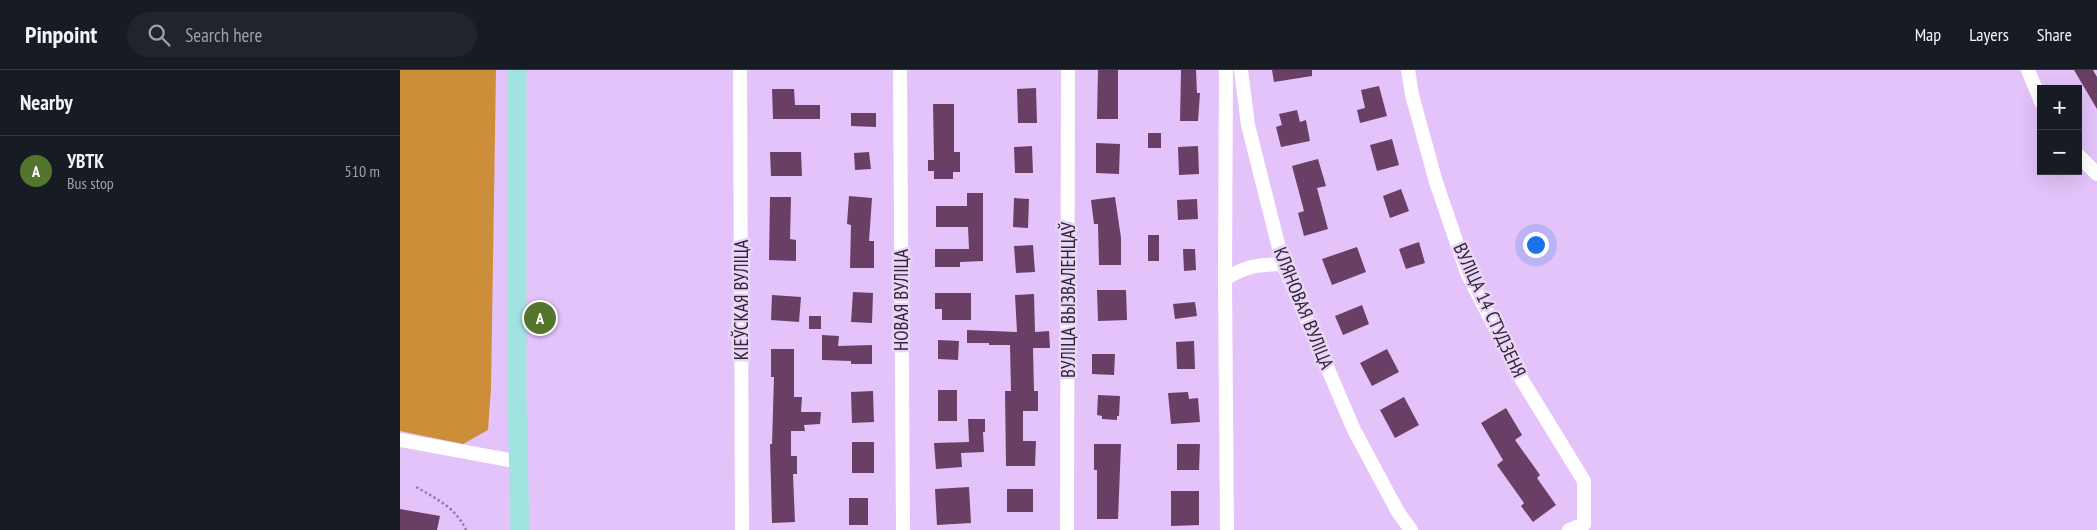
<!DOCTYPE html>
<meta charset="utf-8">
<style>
body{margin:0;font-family:"PT Sans Narrow",sans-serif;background:#20242c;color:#f1f3f6}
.controls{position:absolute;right:15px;top:15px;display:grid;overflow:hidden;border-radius:0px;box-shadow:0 5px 20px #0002}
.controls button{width:45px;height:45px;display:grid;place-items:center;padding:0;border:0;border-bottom:1px solid #363941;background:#171b24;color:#f1f3f6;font:25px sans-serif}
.you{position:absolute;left:1135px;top:174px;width:18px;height:18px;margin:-12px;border:4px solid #fff;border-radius:50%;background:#1a73e8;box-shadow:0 0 0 8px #1a73e833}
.badge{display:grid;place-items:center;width:32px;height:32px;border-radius:50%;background:#53752d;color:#fff;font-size:16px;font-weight:700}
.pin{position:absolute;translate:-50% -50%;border:2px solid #fff;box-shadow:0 1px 5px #0006}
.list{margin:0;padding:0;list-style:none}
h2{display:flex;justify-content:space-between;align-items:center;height:65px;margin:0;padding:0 20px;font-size:21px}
h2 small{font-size:16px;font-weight:400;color:#9ea1a6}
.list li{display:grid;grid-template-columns:32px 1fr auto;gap:15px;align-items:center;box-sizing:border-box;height:70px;padding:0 20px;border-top:1px solid #363941}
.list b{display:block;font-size:19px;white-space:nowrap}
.list p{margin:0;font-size:16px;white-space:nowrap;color:#9ea1a6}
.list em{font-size:16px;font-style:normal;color:#9ea1a6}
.icon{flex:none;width:28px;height:28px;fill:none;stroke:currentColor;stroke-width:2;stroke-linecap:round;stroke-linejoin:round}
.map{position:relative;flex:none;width:1697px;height:460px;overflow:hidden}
header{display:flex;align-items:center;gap:30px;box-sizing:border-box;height:70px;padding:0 25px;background:#171b24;border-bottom:1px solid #363941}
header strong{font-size:24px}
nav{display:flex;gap:28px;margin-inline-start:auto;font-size:18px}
.search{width:350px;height:45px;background:#20242c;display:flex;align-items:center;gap:12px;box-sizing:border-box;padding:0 18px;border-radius:28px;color:#9ea1a6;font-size:19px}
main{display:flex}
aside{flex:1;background:#171b24}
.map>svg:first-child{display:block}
.forest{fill:#cd8e3a}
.building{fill:#6a3f66}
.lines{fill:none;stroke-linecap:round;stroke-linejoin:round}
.path{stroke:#947da5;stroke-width:2.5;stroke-dasharray:2.5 2.5;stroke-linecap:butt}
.minor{stroke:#fff;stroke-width:14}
.major{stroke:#a0e3e0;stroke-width:19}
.labels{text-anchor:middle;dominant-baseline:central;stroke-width:5;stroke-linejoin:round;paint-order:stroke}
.street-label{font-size:19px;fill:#312439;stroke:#e9d6f7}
</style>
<header>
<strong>Pinpoint</strong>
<div class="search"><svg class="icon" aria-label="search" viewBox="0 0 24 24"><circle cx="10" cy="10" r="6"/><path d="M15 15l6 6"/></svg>Search here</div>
<nav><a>Map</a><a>Layers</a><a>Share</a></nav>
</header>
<main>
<aside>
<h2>Nearby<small></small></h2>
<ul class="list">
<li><span class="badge">A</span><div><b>УВТК</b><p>Bus stop</p></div><em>510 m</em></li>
</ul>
</aside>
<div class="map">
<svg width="1697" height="460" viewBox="0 0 1697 460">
<rect width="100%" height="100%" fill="#e3c3fa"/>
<!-- forest -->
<path class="forest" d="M0,0H96L91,318L88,360L63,374L0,361Z"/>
<!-- building -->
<path class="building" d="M698,0H718V49H697Z
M781,0H796L797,23H800L798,51H780Z
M872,0H912V6L874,12Z
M1674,0H1693L1697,7V39Z
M979,16L987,46L960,53L957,40L965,38L961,20Z
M636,18L637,53H618L617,19Z
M372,19H394L395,35H420V49H373Z
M533,34H554V82H560V102H553V109H534V101H528V90H534Z
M897,40L900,52L906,50L910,71L881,77L876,57L882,55L879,44Z
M451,43H476V57L451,56Z
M748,63H761V78H748Z
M992,69L999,95L977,101L970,75Z
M696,73L720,74L719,104L696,103Z
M632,76L633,103H615L614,77Z
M798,76L799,104L779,105L778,77Z
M370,82H401L402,106H371Z
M469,82L471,99L455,100L454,83Z
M918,89L926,116L917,118L928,159L904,166L898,143L904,141L892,96Z
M1001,119L1009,141L990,148L983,126Z
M567,123H583V191L560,192V197H535V179H569L568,157H536V136H567Z
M449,126L472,128L469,171H474V198H450L451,155L447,154Z
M370,127H391L390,169L396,170V191L369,190Z
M715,127L721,168V195H699L698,154H694L691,130Z
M614,128L629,129L628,158L613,157Z
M797,129L798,149L778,150L777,130Z
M748,165H759V191H748Z
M1019,172L1025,193L1006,199L999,179Z
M633,175L635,202L616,203L614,176Z
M957,177L966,202L932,215L922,189Z
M783,179H795L796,200L784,201Z
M697,220H726L727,250L698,251Z
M453,222L473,223L472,253L451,252Z
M535,223H571V250H542V239H535Z
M634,224L635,262L649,261L650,278H633L634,321H638V341H623V371H636L635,396H606L605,321H611L610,275H589V273H567V260L617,262L615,225Z
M372,225L401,227L399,252L371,250Z
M795,232L797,246L775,249L773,234Z
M962,235L969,254L943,265L935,246Z
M409,246H421V259H409Z
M422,265L439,266L438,276L472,275V294H451V291L422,290Z
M538,270L559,271L558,290L538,289Z
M794,271L795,299H777L776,272Z
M371,279H394V327H402L401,342H421L420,354L404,355L405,361H391V386H397V404H393L395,452L372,453L370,374H372L374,307H371Z
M987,279L999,302L972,316L960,293Z
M692,284H715L714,305L692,304Z
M538,320H557V351H538Z
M473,321L474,352L452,353L451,322Z
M788,322L789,329L798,328L800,352L771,354L768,323Z
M698,325L720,326L719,346H717V350L702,349V346L697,345Z
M1004,327L1019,355L995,368L980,340Z
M1106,338L1122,365L1115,370L1140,405L1137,408L1156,435L1133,452L1121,436L1124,433L1097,395L1103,390L1081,353Z
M568,349H585V362H583L584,382L561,383L562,397L536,399L534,373L569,372Z
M452,372H474V403H452Z
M694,374H721L718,449H697V400H694Z
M777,374H800L799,400H777Z
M569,417L571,453L537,455L535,419Z
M607,419H633V442H607Z
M771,421H799V455L771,456Z
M449,428H468V455H449Z
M0,439L40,446L37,460H0Z"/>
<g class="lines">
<!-- path -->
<path class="path" d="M16,417C37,429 56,438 66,460"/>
<!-- minor -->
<path class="minor" d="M340,0L342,460
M500,0L503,460
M826,0L825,209L827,460
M841,0L848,55L883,194L954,360L998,442L1011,460
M1008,0L1012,25L1036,112L1067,203L1122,310L1184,411V454L1169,460
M1628,0L1641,32
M1678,85L1697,104
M825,209C848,195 857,195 883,194
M0,370L120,392
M667,460L668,0"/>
<!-- major -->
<path class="major" d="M117,0V329L120,460"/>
</g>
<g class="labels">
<!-- street labels -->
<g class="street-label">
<text transform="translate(341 230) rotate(-90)">КІЕЎСКАЯ ВУЛІЦА</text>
<text transform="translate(501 230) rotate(-90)">НОВАЯ ВУЛІЦА</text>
<text transform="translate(668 230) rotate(-90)">ВУЛІЦА ВЫЗВАЛЕНЦАЎ</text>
<text transform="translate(904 238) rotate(68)">КЛЯНОВАЯ ВУЛІЦА</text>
<text transform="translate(1090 240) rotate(65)">ВУЛІЦА 14 СТУДЗЕНЯ</text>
</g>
</g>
</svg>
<div class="controls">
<button>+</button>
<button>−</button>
</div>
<div class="you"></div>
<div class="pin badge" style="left:140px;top:248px">A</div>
</div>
</main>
